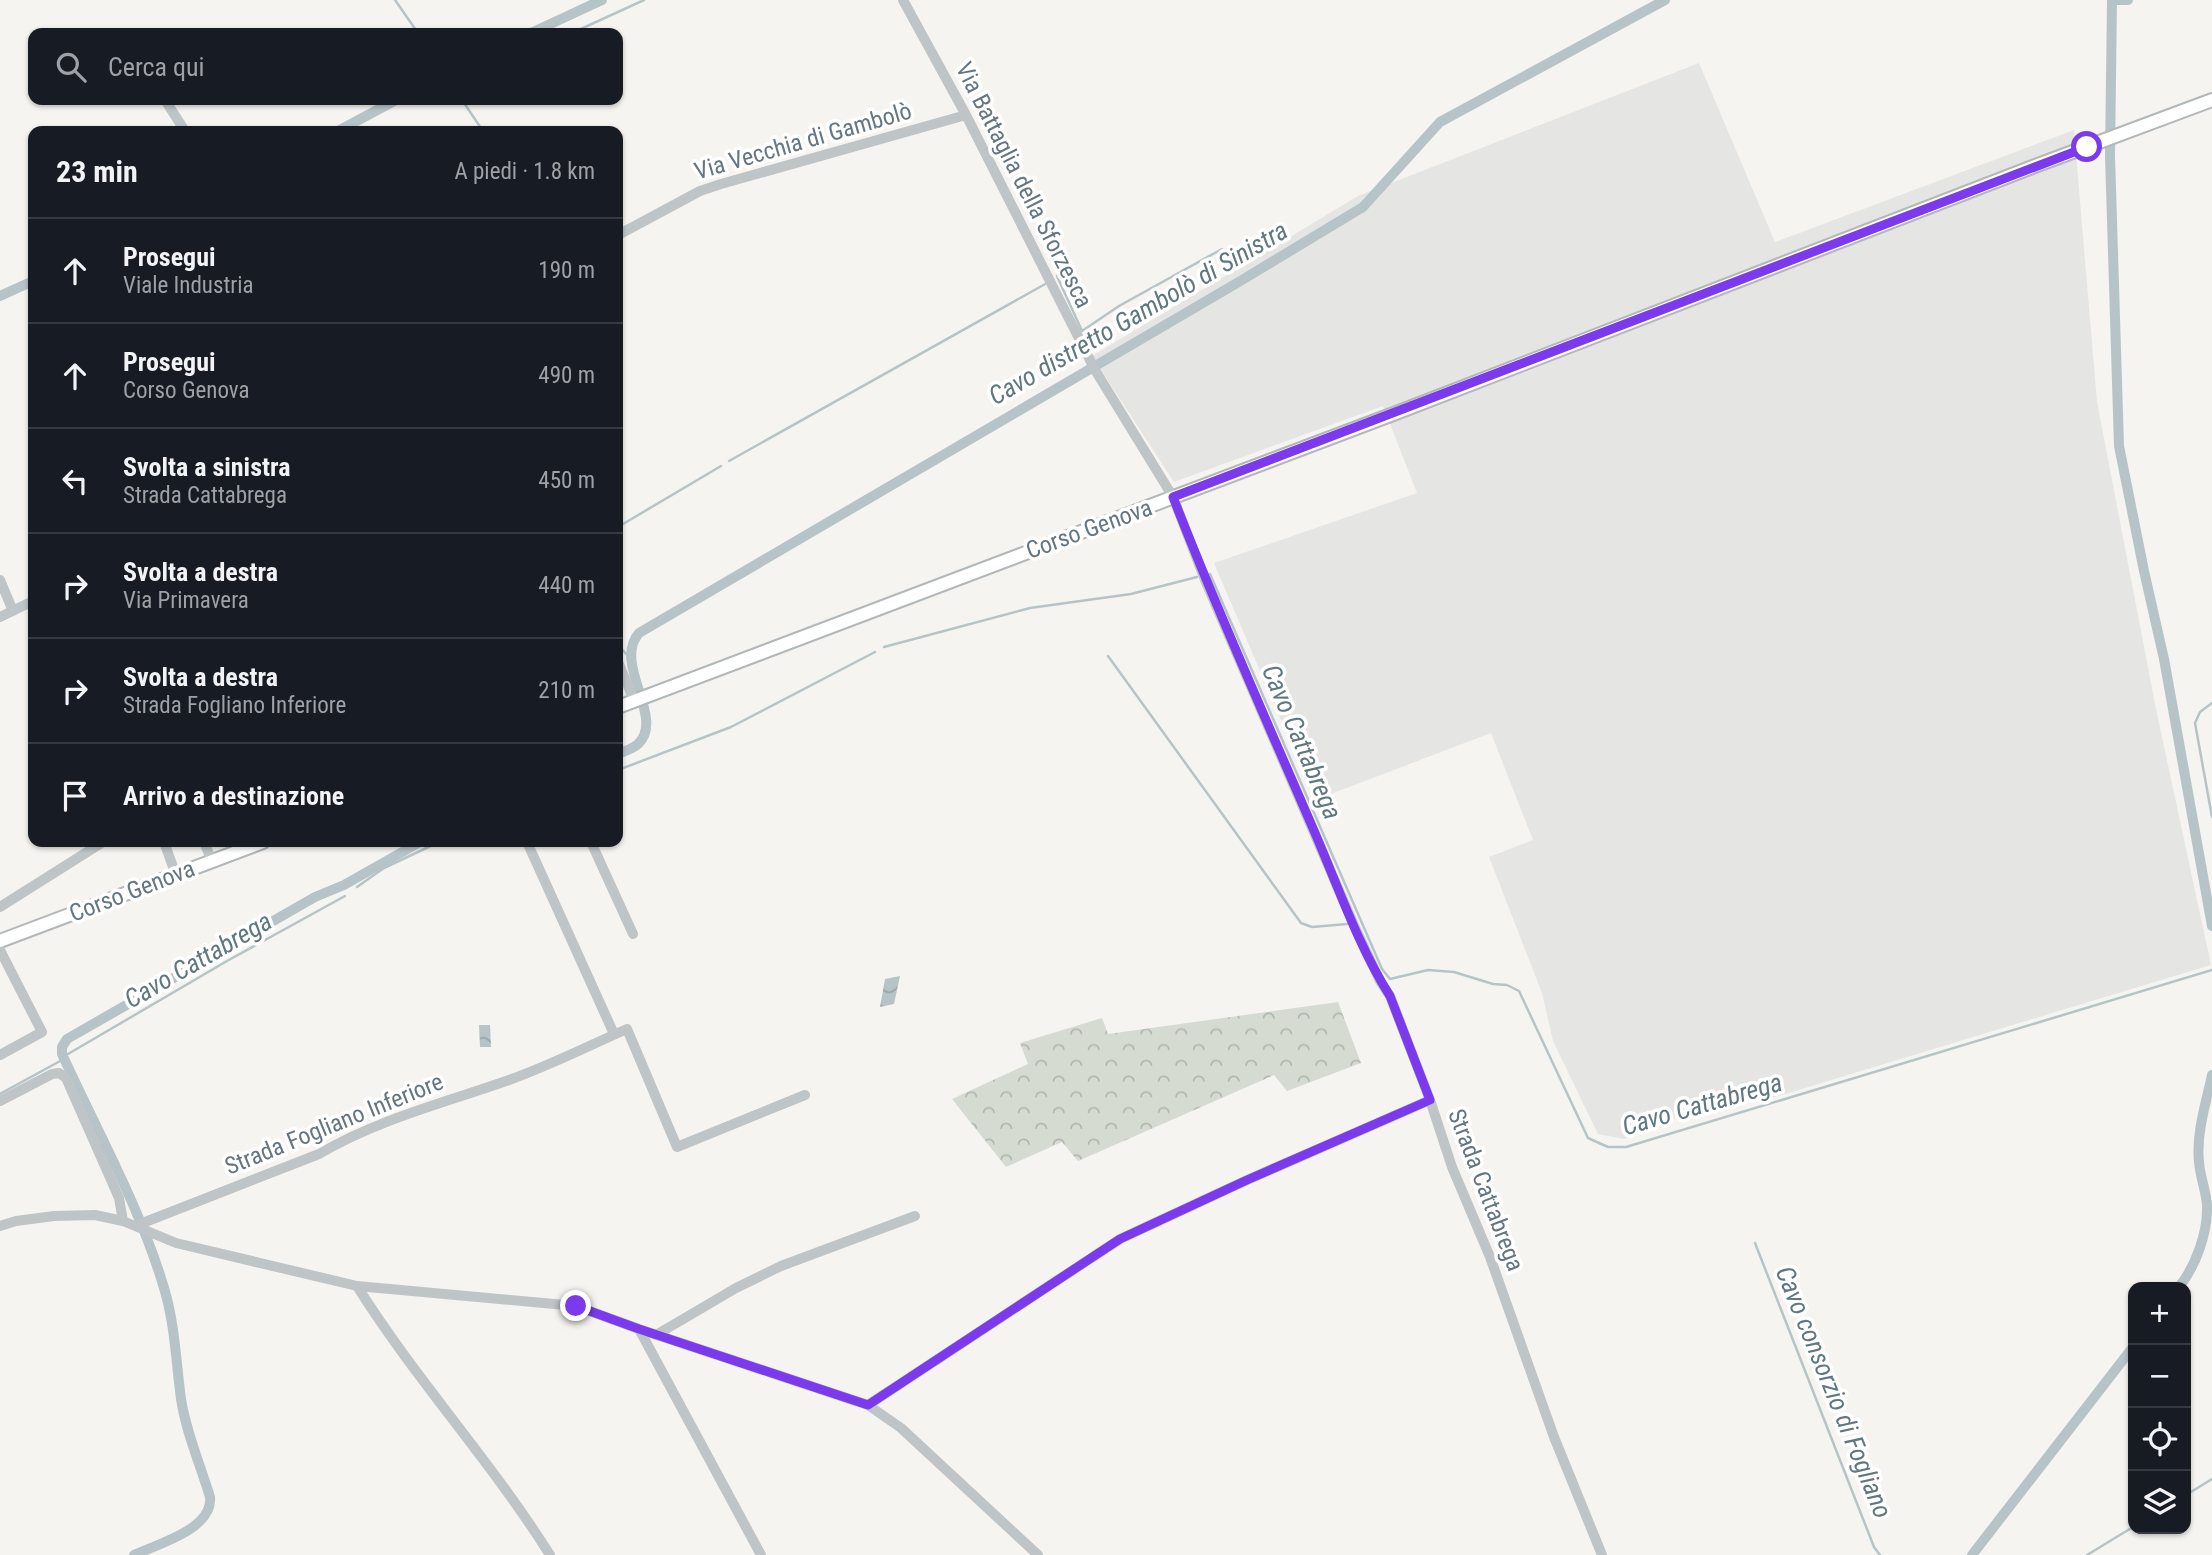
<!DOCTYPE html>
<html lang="it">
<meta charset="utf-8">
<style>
body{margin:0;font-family:"Roboto Condensed",sans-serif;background:#20242c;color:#f1f3f6}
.controls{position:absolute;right:21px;bottom:21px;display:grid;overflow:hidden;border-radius:14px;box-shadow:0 2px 5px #0004}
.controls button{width:63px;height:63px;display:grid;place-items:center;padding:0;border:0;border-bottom:2px solid #363941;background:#171b24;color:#f1f3f6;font:35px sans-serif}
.stop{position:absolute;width:21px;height:21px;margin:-16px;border:5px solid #7c3aed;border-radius:50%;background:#fff}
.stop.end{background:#7c3aed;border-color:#fff;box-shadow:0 2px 7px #0008}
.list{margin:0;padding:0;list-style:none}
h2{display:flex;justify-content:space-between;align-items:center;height:91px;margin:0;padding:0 28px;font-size:30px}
h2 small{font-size:23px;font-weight:400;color:#9ea1a6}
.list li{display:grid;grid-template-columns:46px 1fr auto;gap:21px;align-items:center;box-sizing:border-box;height:105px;padding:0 28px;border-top:2px solid #363941}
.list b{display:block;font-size:26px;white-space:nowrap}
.list p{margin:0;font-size:23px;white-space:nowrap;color:#9ea1a6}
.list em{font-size:23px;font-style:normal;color:#9ea1a6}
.icon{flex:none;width:38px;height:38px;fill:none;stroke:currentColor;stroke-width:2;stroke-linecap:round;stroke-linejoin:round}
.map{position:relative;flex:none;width:2212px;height:1555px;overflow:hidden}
.search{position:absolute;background:#171b24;box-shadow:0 2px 5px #0004;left:28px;top:28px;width:595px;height:77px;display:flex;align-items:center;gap:18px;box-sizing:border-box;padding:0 24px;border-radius:14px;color:#9ea1a6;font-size:26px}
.panel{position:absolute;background:#171b24;box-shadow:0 2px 5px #0004;left:28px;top:126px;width:595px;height:721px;border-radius:14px}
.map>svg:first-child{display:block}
.built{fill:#e5e6e4}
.forest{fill:url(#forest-crowns)}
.water{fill:url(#water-waves)}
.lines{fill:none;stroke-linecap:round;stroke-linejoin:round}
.stream{stroke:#b7c4c7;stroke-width:2.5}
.canal{stroke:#b7c4c7;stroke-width:10}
.major-casing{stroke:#b2b7ba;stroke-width:16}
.minor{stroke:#bfc4c6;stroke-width:10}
.major{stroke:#fff;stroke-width:12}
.route{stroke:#7c3aed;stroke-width:9}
.labels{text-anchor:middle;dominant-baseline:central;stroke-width:7;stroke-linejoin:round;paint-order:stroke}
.street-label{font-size:24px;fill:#637682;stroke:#fff}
.water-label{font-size:26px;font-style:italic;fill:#5f787f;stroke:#fff}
</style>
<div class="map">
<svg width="2212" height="1555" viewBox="0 0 2212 1555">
<defs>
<pattern id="forest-crowns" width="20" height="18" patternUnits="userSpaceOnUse" patternTransform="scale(1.75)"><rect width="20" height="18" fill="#d6dbd1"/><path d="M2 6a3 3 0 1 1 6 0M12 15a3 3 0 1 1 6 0" fill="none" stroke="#b1b6af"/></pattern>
<pattern id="water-waves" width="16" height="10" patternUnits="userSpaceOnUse" patternTransform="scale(1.75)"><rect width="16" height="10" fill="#b7c4c7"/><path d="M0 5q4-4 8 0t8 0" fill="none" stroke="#98a4a7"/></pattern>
</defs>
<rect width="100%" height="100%" fill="#f5f4f0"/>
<!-- built -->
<path class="built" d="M1699,63L1775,242L2074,130L2097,402L2156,709L2211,965L1762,1101L1755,1086L1624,1139L1598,1134L1553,1041L1542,993L1489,857L1533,840L1491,733L1315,800L1214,563L1417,493L1383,406L1174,482L1092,356L1358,196Z"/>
<!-- forest -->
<path class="forest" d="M1338,1002L1361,1063L1287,1091L1274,1075L1078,1161L1062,1142L1006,1167L952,1099L1028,1064L1020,1043L1102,1018L1108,1034Z"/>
<!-- water -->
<path class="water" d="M900,976L894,1004L880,1007L885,979Z
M479,1025H490L491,1047H480Z"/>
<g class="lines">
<!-- stream -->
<path class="stream" d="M395,0L418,33
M572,33L644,0
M462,100L483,131
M1057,276L1082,331L1119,306L1222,249
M729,461L1047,283
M618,527L721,466
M1210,574L1382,969L1390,979L1428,970L1454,972L1493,984L1507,985L1519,991L1588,1138L1608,1147H1626L2212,970
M618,645L630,658
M884,647L1030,608L1131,594L1197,577
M1108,656L1301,923L1312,927L1347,924
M2212,703L2200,712L2195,723L2212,817
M618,770L731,727L875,652
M357,887L384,868L439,842
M68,1054L227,961L345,896
M0,1094L62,1060
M1755,1243L1874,1547L1880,1555
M2186,1495L2212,1479
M2087,1555L2133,1527"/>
<!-- canal -->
<path class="canal" d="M2112,0L2110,156L2119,446L2144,571L2164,659L2212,926
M2114,0H2128
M531,33L602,0
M338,131L396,100
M0,296L33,281
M618,754C624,751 633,749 638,744C666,718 612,664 639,633L1237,283L1363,207L1440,122L1665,0
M2179,1287C2196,1266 2208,1232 2207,1205C2206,1191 2200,1176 2199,1162C2196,1133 2206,1103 2212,1075
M134,1555C158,1544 213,1529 210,1497C200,1464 186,1432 181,1399C176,1362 175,1324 164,1288C140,1207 97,1131 62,1054V1047L67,1039L315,897L344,885L420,842
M1972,1555L2133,1347"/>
<!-- major casing -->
<g class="major-casing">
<path id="major" d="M618,707L1396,413L2035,166L2212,100
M0,941L263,842"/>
</g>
<!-- minor -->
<path class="minor" d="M903,0L966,115L1095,370L1173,497L1205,580L1353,923L1380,981L1390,996L1430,1100L1452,1167L1490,1257L1554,1437L1602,1555
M165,100L185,131
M618,235L700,191L721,184L966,115
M0,580L13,611
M0,617L33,601
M618,662L634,700
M164,842L176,875
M204,842L212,861
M527,842L614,1034
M591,842L633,934
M0,907L103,842
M0,950L42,1032L0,1055
M0,1101L52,1074L59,1073L66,1078L119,1198L123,1221
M0,1226L16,1221L54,1216L95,1215L123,1221L176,1243L357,1286L576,1306L639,1329L868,1405L901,1428L1038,1555
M135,1226L319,1154C379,1119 444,1103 509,1080C549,1066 588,1046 627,1029L677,1147L805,1095
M357,1286C416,1380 491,1461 550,1555
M639,1329L761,1555
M656,1335L736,1288L781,1266L915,1216
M868,1405L1120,1239L1247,1180L1430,1100"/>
<!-- major -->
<use href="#major" class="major"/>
</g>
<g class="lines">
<!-- route -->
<path class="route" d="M576,1306L639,1329L868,1405L1120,1239L1247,1180L1430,1100L1390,996C1357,944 1337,883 1312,826C1265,717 1216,608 1173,497L2087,147"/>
</g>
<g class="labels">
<!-- street labels -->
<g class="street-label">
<text transform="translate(803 141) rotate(-16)">Via Vecchia di Gambolò</text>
<text transform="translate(1024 185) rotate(63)">Via Battaglia della Sforzesca</text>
<text transform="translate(1089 529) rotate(-20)">Corso Genova</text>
<text transform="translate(132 891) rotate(-21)">Corso Genova</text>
<text transform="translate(334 1124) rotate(-22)">Strada Fogliano Inferiore</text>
<text transform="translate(1486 1190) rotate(69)">Strada Cattabrega</text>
</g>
<!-- water labels -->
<g class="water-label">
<text transform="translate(1138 313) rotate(-30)">Cavo distretto Gambolò di Sinistra</text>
<text transform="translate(1302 742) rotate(67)">Cavo Cattabrega</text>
<text transform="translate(198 960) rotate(-30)">Cavo Cattabrega</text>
<text transform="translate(1702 1104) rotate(-16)">Cavo Cattabrega</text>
<text transform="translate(1834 1392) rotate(68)">Cavo consorzio di Fogliano</text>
</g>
</g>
</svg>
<div class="controls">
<button>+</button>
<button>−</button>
<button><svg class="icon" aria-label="locate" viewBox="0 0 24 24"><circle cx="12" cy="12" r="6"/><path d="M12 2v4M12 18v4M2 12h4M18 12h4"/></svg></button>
<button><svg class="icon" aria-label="layers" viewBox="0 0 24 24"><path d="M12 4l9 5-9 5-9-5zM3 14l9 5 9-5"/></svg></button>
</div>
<div class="stop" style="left:2087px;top:147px"></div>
<div class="stop end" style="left:576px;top:1306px"></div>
<div class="search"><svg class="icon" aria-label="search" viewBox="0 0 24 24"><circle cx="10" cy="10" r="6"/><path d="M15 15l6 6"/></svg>Cerca qui</div>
<section class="panel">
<h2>23 min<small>A piedi · 1.8 km</small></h2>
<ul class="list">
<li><svg class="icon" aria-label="ahead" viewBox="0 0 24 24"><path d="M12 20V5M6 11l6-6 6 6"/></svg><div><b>Prosegui</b><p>Viale Industria</p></div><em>190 m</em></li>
<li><svg class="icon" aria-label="ahead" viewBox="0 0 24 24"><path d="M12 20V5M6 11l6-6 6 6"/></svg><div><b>Prosegui</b><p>Corso Genova</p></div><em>490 m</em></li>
<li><svg class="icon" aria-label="left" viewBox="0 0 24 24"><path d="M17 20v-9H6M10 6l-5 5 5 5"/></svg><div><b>Svolta a sinistra</b><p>Strada Cattabrega</p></div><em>450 m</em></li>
<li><svg class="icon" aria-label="right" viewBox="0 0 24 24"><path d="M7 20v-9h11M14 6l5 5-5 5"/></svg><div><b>Svolta a destra</b><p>Via Primavera</p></div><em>440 m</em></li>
<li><svg class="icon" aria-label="right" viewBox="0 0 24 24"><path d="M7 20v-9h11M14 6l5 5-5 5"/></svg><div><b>Svolta a destra</b><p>Strada Fogliano Inferiore</p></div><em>210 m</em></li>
<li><svg class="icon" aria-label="arrive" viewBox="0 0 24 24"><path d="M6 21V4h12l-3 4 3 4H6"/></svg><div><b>Arrivo a destinazione</b></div></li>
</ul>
</section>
</div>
